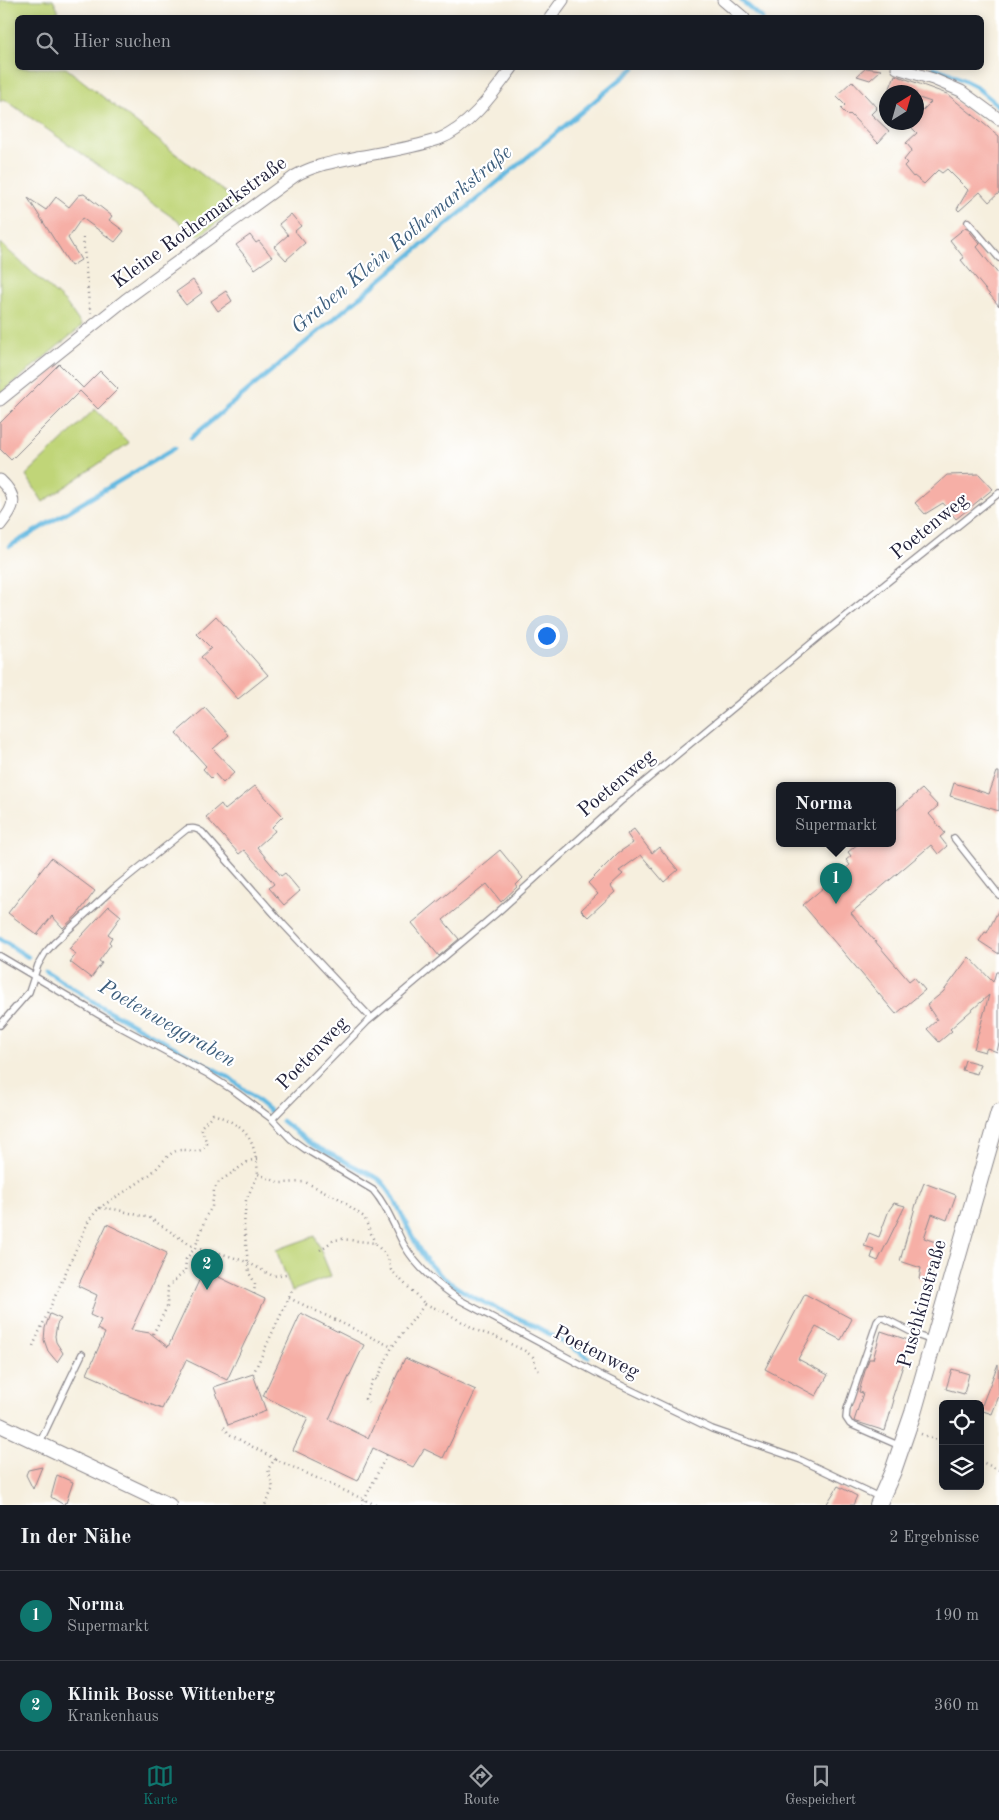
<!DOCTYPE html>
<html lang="de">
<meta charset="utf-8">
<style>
body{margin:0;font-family:"Old Standard TT",serif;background:#242831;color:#f1f3f6}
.controls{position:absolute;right:15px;bottom:15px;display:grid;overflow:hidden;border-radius:8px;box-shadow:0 2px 12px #0003}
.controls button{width:45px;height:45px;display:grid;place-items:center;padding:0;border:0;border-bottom:1px solid #363941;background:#171b24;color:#f1f3f6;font:25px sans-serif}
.compass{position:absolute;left:879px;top:85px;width:45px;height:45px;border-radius:50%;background:#171b24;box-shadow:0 2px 12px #0003;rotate:37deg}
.you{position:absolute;left:546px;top:635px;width:18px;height:18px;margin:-12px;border:4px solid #fff;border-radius:50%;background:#1a73e8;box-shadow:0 0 0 8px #1a73e833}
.badge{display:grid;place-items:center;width:32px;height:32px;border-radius:50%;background:#0f766e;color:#fff;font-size:16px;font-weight:700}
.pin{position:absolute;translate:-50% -41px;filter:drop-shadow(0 1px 2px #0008)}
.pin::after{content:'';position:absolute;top:26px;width:18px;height:15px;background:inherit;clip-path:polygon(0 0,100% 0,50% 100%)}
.popup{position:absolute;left:776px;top:782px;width:120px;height:65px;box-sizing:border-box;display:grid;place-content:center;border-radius:8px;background:#171b24;filter:drop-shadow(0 1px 4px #0005);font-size:16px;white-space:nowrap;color:#9ea1a6}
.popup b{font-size:19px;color:#f1f3f6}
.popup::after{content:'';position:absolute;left:50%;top:100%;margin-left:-10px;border:10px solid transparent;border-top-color:#171b24}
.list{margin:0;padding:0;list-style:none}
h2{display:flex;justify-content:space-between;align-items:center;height:65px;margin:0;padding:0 20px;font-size:21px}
h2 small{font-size:16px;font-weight:400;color:#9ea1a6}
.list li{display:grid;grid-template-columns:32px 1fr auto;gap:15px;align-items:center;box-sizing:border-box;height:90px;padding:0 20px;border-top:1px solid #363941}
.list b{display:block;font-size:19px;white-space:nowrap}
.list p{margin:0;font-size:16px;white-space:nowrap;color:#9ea1a6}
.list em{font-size:16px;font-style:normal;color:#9ea1a6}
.icon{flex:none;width:28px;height:28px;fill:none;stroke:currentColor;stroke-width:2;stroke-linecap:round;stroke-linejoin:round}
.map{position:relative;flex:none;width:999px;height:1505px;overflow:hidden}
.search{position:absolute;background:#171b24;box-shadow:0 2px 12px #0003;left:15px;right:15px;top:15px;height:55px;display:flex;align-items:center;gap:12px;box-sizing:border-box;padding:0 18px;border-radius:8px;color:#9ea1a6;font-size:19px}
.sheet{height:245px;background:#171b24}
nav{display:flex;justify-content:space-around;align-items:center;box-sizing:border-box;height:70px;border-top:1px solid #363941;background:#171b24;font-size:14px;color:#9ea1a6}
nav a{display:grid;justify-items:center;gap:2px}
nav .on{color:#0f766e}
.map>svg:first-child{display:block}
.green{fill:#c0d578;stroke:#717c5a}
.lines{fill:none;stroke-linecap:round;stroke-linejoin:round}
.stream{stroke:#65b9e1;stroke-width:4.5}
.building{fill:#f6afa6}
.service-casing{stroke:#8c888c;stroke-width:8}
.minor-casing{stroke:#8c888c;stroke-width:13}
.tertiary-casing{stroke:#8c888c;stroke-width:16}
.secondary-casing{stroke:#8c888c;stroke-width:18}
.path{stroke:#8c888c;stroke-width:2.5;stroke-dasharray:1 4;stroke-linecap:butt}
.service{stroke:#fff;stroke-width:5.5}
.minor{stroke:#fff;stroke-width:11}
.tertiary{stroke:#fff;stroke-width:14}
.secondary{stroke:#fff;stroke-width:16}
.labels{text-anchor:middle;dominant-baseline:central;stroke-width:4.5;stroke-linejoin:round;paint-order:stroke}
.street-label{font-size:20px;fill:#22223b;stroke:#fff}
.water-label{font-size:21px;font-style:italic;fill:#3d5e7d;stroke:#fff}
</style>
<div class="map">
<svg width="999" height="1505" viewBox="0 0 999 1505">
<rect width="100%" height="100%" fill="#fff"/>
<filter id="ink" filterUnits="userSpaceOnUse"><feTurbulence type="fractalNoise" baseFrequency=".02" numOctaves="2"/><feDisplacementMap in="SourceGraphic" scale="10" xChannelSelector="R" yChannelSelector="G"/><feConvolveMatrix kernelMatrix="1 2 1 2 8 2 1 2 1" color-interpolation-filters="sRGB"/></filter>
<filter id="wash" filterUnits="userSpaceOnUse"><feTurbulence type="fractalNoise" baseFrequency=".0096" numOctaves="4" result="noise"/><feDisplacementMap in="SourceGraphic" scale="20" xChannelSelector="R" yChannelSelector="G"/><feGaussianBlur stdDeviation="1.12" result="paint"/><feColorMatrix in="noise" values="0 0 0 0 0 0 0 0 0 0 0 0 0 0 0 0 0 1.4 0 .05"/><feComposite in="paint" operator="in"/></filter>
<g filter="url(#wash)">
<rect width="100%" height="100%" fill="#f6efde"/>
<!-- green -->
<path class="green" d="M0,0H53L58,10L57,17L18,18V68H66L241,205L199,236L4,99L0,102Z
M0,243L66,303L82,326L0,394Z
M95,409L129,443L43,502L26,475Z
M315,1236L331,1276L292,1291L276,1250Z"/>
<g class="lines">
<!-- stream -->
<path class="stream" d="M741,0L762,18
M934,68L949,73L975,86L999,106
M191,438L634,68
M10,546L175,448
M0,939L28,957
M46,970L100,1006L230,1078L270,1111
M282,1121L313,1145L379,1179C401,1200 409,1242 432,1267C459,1295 497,1308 531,1324C551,1334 569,1346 588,1357"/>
</g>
<g id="blocks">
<!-- building -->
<path class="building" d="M866,68L881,70L870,80L857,76Z
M895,75L947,94L999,136V193L989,202L980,192L959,211L957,209L968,190L947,169L942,173L938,170L924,184L914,176L913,177L904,166L907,163L904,160L912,150L906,143L917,133L909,125L911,122H916V117L931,102L916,97V92H903L890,88Z
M852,81L877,108L871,114L889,131L878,143L850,114L848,116L841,109L845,105L836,96Z
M84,194L112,216L109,220L124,231L115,242L82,218L68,238L81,260L71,266L28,198L46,210L56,197L69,207L79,195Z
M291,214L301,226L295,231L305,243L286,260L274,247L288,235L279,224Z
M966,227L980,244L977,247L999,275V306L961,260L964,258L950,240Z
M250,235L256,243L259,241L272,257L255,269L236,245Z
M193,280L202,293L186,305L176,292Z
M226,291L232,301L218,311L211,301Z
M59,364L83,388L100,371L118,389L98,409L80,391L11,460L0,449V423Z
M979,474L993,489L956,519L943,503L925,514L915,503L947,475Z
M216,616L268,675L238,699L201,657L211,648L197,634Z
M205,708L229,735L213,749L235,772L223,783L215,774L211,778L203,769L206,766L176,733Z
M997,772H999V811L950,796L954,783L989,794Z
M255,786L283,816L272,827L275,831L257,847L281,876L285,873L300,891L284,905L269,888L274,884L271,880L244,850L239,854L206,817L221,804L225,810Z
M922,789L938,806L929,814L945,833L940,837L947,846L938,854L931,845L851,913L909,981L914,977L925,990L896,1014L803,905L850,865L846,860L851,856L848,852L859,843H892V814Z
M634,829L652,853L659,847L678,870L664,882L641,855L619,871L623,874L610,886L615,892L588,917L581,910L598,894L588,883L618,853L633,843L627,834Z
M500,850L523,878L516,885L517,887L501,902L487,884L443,920L459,939L439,956L412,923Z
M51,858L95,891L77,915L63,928L52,916L37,935L8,913Z
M109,906L121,916L108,934L112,937L109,942L111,944L99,961L102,963L91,978L70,962L76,954L69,949Z
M999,909V954L979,941L985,932L987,933Z
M969,957L993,982L996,972H999V1043L997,1052L987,1048L985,1052L974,1049L989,995L950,1029L952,1031L939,1042L927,1029L937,1020L927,1005L943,992Z
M965,1060L980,1064L977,1074L962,1070Z
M924,1183L956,1195L947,1220L932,1214L924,1238L941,1244L930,1282L919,1279L921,1268L900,1261L916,1204Z
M894,1203L905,1206L878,1261L871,1258L874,1249L864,1246L869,1233L879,1237L889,1210Z
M107,1224L167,1253L131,1330L150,1333L168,1347L204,1270L265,1299L227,1380L186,1360L162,1409L122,1393L105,1382L87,1374L105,1333L97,1329L101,1320L90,1315L97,1295L78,1286Z
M805,1294L852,1319L841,1340L816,1327L798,1359L828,1375L816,1396L765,1369Z
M301,1313L364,1345L329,1419L368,1438L405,1358L476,1390L443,1458L424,1449L413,1467L373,1448L358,1481L293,1450L308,1418L263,1396Z
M50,1314L61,1319L57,1324L55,1336L56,1342L63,1353L57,1362L48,1351L44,1340L45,1328Z
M881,1331L911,1341L892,1399L894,1400L885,1431L854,1421L863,1393L859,1392L865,1371L869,1359H873Z
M998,1364L999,1396L992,1414L980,1410Z
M952,1369L969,1374L964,1394L946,1389Z
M253,1374L266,1411L228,1425L214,1387Z
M42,1467L33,1489L26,1475L28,1470Z
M57,1475L73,1482L66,1503L65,1502L64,1505L51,1497Z
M838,1486L857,1496L853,1505H826Z"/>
</g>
</g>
<g filter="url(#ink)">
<use href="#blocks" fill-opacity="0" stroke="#8c888c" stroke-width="1"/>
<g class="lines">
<!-- service casing -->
<g class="service-casing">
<path id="service" d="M968,222L999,258
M954,838L999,895
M0,956L113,1023L206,1073L237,1093L272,1119
M0,1025L29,992L38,965L45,953L54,943L114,888L187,829C193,828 196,828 202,832L283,924L371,1018
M40,1442L82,1354
M900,1446L850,1424L846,1418L847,1409L877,1322L880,1318H884L919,1336L933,1341
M879,1497L801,1460L712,1429L602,1376L460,1300C438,1285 418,1269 404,1245C394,1226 387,1206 373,1190L305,1149L291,1139L272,1119L367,1022L498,912L620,802L820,636L999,493"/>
</g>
<!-- minor casing -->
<g class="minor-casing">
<path id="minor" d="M723,0L744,18
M550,18L563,0
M897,68L933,79L961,91L999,119
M0,400L125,300L295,176C314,165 335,162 357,157C384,152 413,148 439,139C469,128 494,92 512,68
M0,480C19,498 15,506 0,525"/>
</g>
<!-- tertiary casing -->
<g class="tertiary-casing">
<path id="tertiary" d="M0,1425L169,1505"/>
</g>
<!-- secondary casing -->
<g class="secondary-casing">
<path id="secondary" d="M878,1505L893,1471L913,1413L999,1112"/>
</g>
<!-- path -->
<path class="path" d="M83,238L89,304L91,313
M99,1208C116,1197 133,1187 149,1175C158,1169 166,1155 176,1151C188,1147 200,1157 207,1144L201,1127L213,1114C247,1126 255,1139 258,1174
M320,1250L334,1240L342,1239L375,1243L388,1258L391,1270L425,1304L392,1347L377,1380L374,1378L365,1399L371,1405
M254,1294L255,1283L249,1273L244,1226L246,1200L258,1174L280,1183L305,1182L338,1198L364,1217L375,1243
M289,1298L392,1347
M425,1304L445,1312L478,1331L496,1337L525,1351L533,1357L536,1367L541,1374
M153,1334L167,1307L168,1287L185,1271L186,1259L195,1248L206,1216L212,1207L214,1190L218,1183L226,1177L249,1161L257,1159
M33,1346L89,1220L99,1208L114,1209L150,1218L195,1248L223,1254L247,1262L273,1276L286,1274
M253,1374L292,1291
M224,1427L229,1434L275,1459L268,1469L273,1488L265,1505
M921,1434L943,1443
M275,1459L376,1505
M980,1461L999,1470
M362,1505L387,1454"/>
<!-- service -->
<use href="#service" class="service"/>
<!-- minor -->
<use href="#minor" class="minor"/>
<!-- tertiary -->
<use href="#tertiary" class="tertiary"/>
<!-- secondary -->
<use href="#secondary" class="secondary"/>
</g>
</g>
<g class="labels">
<!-- street labels -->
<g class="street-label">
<text transform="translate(200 223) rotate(-36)">Kleine Rothemarkstraße</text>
<text transform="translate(930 527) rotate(-39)">Poetenweg</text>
<text transform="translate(617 784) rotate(-40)">Poetenweg</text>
<text transform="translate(313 1054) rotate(-46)">Poetenweg</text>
<text transform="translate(923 1304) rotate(-74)">Puschkinstraße</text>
<text transform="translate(596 1353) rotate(27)">Poetenweg</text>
</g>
<!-- water labels -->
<g class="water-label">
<text transform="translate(402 240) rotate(-40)">Graben Klein Rothemarkstraße</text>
<text transform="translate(167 1024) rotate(30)">Poetenweggraben</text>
</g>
</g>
</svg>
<div class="controls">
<button><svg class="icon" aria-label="locate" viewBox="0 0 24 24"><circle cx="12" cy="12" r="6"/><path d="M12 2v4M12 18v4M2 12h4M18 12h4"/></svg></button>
<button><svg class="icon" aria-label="layers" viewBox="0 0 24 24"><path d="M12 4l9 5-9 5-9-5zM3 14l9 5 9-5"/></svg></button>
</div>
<svg class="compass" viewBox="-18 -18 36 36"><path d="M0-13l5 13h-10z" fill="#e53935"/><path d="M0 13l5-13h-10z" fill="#9ea1a6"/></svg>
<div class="you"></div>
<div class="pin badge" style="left:836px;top:904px">1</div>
<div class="popup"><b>Norma</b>Supermarkt</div>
<div class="pin badge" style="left:207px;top:1290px">2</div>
<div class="search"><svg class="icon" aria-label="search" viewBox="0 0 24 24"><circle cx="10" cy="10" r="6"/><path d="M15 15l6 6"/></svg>Hier suchen</div>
</div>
<section class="sheet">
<h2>In der Nähe<small>2 Ergebnisse</small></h2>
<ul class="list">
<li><span class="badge">1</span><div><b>Norma</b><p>Supermarkt</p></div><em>190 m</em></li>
<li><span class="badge">2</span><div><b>Klinik Bosse Wittenberg</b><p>Krankenhaus</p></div><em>360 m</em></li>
</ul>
</section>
<nav>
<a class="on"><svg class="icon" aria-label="map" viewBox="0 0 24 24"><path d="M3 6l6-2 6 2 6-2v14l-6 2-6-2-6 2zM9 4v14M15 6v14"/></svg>Karte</a>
<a><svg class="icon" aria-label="directions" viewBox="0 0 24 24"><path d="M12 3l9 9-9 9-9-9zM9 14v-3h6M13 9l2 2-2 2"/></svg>Route</a>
<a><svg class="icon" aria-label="saved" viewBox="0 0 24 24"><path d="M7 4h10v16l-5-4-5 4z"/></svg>Gespeichert</a>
</nav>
